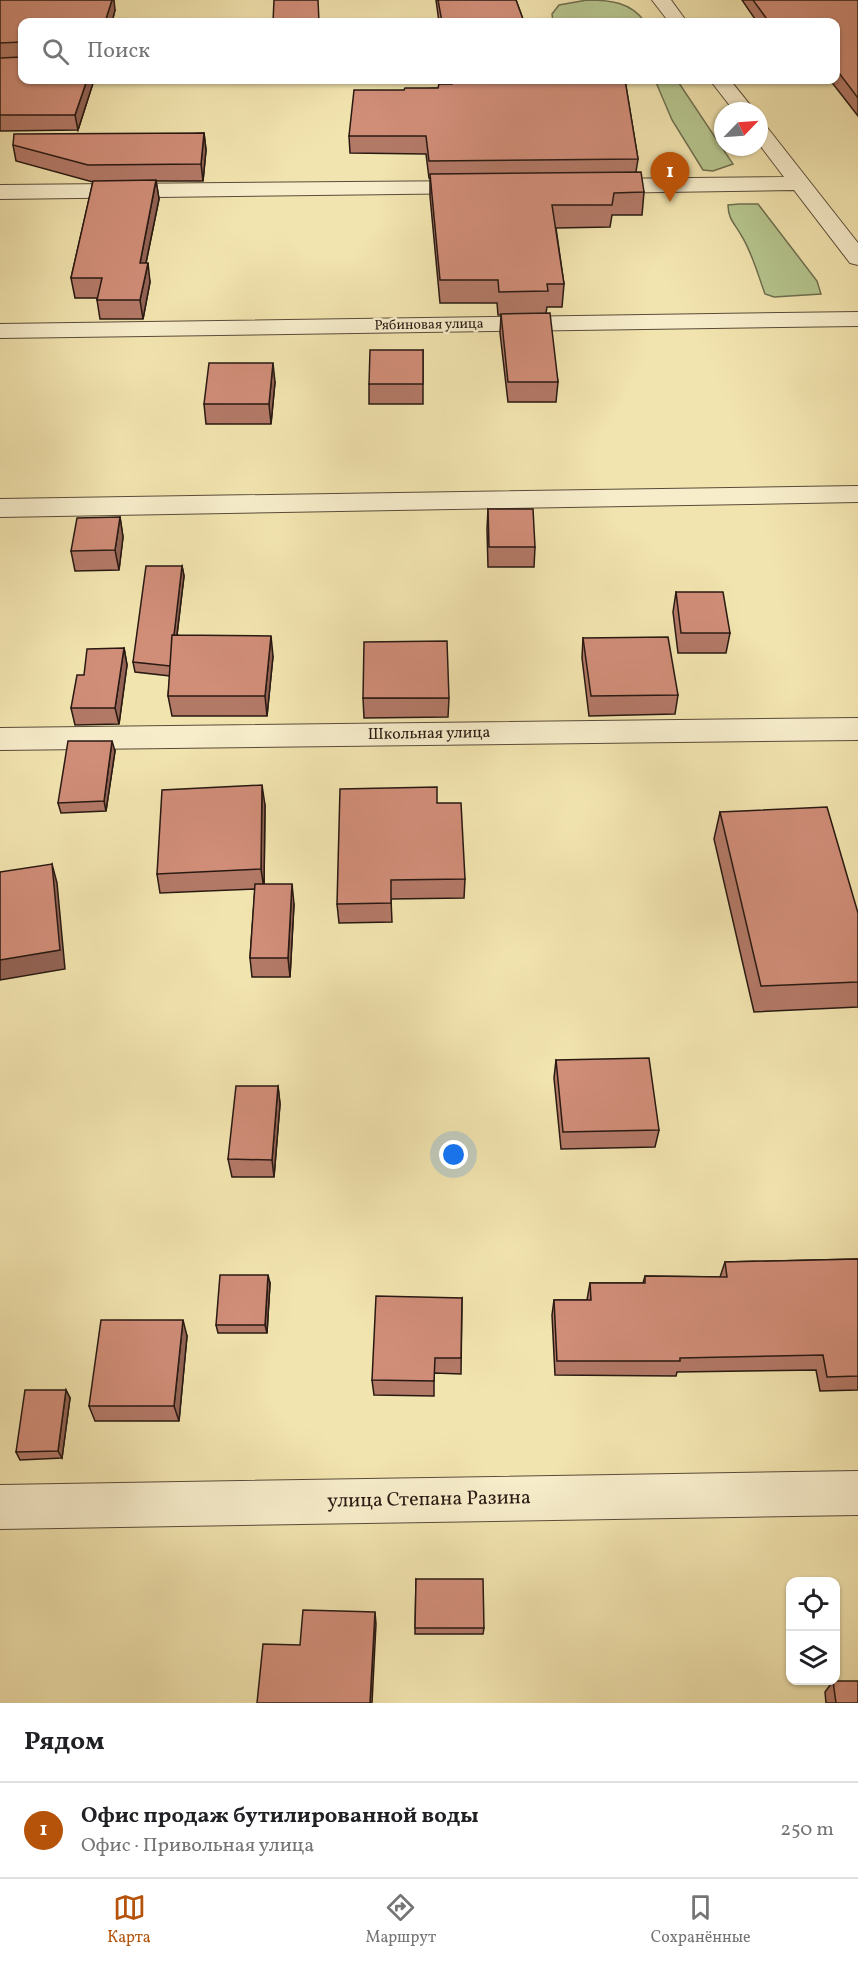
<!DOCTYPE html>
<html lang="ru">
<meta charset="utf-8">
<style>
body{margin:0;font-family:Vollkorn,serif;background:#f6f6f6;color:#202124}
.controls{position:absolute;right:18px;bottom:18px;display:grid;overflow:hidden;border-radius:12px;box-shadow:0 2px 4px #0004}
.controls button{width:54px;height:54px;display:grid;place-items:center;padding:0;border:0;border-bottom:2px solid #e0e0e0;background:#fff;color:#202124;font:30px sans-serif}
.compass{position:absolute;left:714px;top:102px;width:54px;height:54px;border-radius:50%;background:#fff;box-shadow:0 2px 4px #0004;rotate:65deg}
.you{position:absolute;left:454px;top:1155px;width:21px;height:21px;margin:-15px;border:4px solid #fff;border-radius:50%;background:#1a73e8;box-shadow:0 0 0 9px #1a73e833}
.badge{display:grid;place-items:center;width:39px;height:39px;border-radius:50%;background:#b45309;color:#fff;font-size:20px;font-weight:700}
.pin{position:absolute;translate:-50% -50px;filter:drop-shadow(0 2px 3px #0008)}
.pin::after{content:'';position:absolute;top:32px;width:21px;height:18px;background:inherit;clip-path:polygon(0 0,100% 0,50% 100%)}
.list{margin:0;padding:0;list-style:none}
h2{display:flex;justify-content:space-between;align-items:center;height:78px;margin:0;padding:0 24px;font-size:26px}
h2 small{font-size:20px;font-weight:400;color:#757577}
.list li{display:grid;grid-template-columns:39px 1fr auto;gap:18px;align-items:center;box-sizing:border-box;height:96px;padding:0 24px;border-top:2px solid #e0e0e0}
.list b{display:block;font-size:22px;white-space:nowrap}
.list p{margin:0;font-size:20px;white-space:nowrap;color:#757577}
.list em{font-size:20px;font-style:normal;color:#757577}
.icon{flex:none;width:33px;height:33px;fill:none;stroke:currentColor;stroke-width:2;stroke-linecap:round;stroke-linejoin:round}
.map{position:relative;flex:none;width:858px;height:1703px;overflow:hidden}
.search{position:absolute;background:#fff;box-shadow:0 2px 4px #0004;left:18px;right:18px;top:18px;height:66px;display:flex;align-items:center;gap:15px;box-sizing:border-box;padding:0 21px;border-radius:12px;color:#757577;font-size:22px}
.sheet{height:174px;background:#fff}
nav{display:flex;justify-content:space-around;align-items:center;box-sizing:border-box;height:84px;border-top:2px solid #e0e0e0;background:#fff;font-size:16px;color:#757577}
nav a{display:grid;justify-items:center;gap:3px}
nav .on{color:#b45309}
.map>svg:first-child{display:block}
.green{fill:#b6c58e;stroke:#6f6f50;stroke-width:1.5}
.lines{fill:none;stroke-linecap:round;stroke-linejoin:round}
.minor-casing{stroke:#5a4c39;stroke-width:2}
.minor{fill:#f7edcb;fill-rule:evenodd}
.wall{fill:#b37967;stroke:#281912;stroke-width:1.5}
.shaded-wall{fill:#926354;stroke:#281912;stroke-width:1.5}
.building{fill:#d08d78;stroke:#281912;stroke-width:1.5}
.labels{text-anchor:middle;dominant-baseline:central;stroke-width:5;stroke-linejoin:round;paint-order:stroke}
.far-street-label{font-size:14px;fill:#281912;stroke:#f7edcb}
.street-label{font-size:16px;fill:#281912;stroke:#f7edcb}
.near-street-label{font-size:20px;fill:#281912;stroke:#f7edcb}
</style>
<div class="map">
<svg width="858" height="1703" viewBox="0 0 858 1703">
<rect width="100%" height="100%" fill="#f2e4af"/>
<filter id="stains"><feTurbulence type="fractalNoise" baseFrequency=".00333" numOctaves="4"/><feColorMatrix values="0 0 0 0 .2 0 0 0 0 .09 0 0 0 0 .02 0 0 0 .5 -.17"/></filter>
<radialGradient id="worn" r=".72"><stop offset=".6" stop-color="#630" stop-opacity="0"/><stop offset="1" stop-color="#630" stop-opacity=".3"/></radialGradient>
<!-- green -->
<path class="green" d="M587,0C610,0 631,2 645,22H553L552,14L559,5Z
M655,80H677L733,164L713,171L703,170L672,120Z
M739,204H758L817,281L821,294L774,297L765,294C758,275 752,252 741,235C735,224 728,219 728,205Z"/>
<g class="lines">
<!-- minor casing -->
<g class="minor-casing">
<path id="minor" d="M652,0H671L687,22H669Z
M710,80H730L755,111H734Z
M759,124L766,126L858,243V265L850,263L794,190L598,193L590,191L587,186L590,181L598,179L784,177L759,144Z
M474,181L482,183L485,188L482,193L0,199V185Z
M858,312V326L0,338V324Z
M858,486V502L0,517V499Z
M858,718V740L0,750V728Z
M858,1471V1515L0,1529V1485Z"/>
</g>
<!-- minor -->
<use href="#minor" class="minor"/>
</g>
<!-- wall -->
<path class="wall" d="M0,0L115,10L112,22H22V80H94L78,130L0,131Z
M436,0H516L524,22H439Z
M742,0H858V116L830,80H836V22H757Z
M448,80H625L638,159L636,172L644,192L642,215H612L610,227L556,228L564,284L562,307H547L546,313L558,382L556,402H508L500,333L501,315H498L497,303H440L430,196V178H429L426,154L350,153L349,136L404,90L438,88L449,84Z
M204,133L206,150L203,181H156L159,199L146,263L150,282L143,319H100L97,300V298H75L71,278L93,182L16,161L13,145Z
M423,350V404H369V384Z
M275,382L271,424H206L204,404Z
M488,509L535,547L534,567H488L487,529Z
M120,517L123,537L119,570L75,571L71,551Z
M182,566L184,576L177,635L273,656L267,716H172L168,696L170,676L135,672L133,662Z
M676,592L730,633L726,653H678L673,612Z
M583,638L678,695L675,714L589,716L582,658Z
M124,648L127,665L119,724L75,725L71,708L84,675Z
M363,698H449L448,717L364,718Z
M115,751L106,811L61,813L58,803Z
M437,803L465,879L464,898L391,899L392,922L339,923L337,904Z
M265,805L264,884L294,904L290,977H252L250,958L255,889L160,893L157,874Z
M720,812L858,913V1007L754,1012L714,839Z
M556,1060L659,1130L655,1147L561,1149L554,1078Z
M278,1086L280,1104L274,1177H232L228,1159Z
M858,1259V1390L820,1391L816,1370L677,1372L676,1376L555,1375L552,1315L554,1300H587L590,1283H643L645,1276L720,1277L725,1262Z
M270,1283L267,1333H218L216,1325Z
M462,1298L461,1374L434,1373V1396L374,1395L372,1380Z
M187,1336L179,1421H95L89,1406Z
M66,1390L70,1398L62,1458L20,1460L16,1452Z
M416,1579L484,1628L483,1634H415Z
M833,1681L858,1703H826L825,1692Z"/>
<!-- shaded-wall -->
<path class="shaded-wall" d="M112,0H114L115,10L112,22H105Z
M87,80H94L78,130L75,115Z
M204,133L206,150L203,181L201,164Z
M156,180L159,199L142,282L140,263Z
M148,263L150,282L143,319L140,300Z
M273,363L275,382L271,424L269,404Z
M120,517L123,537L119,570L115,550Z
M182,566L184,576L172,676L170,666Z
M271,636L273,656L267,716L265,696Z
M124,648L127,665L119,724L115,708Z
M112,741L115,751L106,811L104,801Z
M262,785L265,805L264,889L261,869Z
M52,864L57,883L65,969L0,980V960Z
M292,884L294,904L290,977L288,958Z
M278,1086L280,1104L274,1177L272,1160Z
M268,1275L270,1283L267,1333L265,1325Z
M183,1320L187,1336L179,1421L174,1406Z
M66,1390L70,1398L62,1458L58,1451Z
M375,1612L376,1624L372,1703H370Z"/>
<!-- building -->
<path class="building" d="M0,0H112L105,22H22V80H87L75,115H0V58L21,57V42L0,43Z
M274,0H318L319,22H273Z
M438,0H516L524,22H442Z
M753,0H858V98L836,69V22H769Z
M451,80H625L638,159L429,161L426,136H349L354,90H404L405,88H438L439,84H452Z
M204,133L201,164L88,165L13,145L14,134Z
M641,172L644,192L614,193L612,205H552L564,284H547L548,291L499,292L498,280H440L430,174Z
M156,180L140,263H148L140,300H97L102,278H71L93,181Z
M550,313L558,382H508L501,314Z
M370,350H423V384H369Z
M209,363H273L269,404H204Z
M488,509H533L535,547H489Z
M120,517L115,550L71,551L77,518Z
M146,566H182L174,635H172L170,666L133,662Z
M676,592H723L730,633H681Z
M172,635L271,636L265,696H168Z
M668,637L678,695L591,696L583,638Z
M447,641L449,698H363L364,642Z
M124,648L115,708H71L77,675H84L87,649Z
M68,741H112L104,801L58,803Z
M262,785L261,869L157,874L162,790Z
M437,787V803H461L465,879L391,880V903L337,904L340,789Z
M827,807L858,913V982L761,986L720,812Z
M52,864L60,950L0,960V872Z
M255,884H292L288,958H250Z
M649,1058L659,1130L563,1132L556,1060Z
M236,1086H278L272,1160L228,1159Z
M858,1259V1376L827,1377L823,1355L680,1358V1361H557L554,1300H591L590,1283H645V1276L727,1277L725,1262Z
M220,1275H268L265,1325H216Z
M376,1296L462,1298L461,1358H435L434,1381L372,1380Z
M101,1320H183L174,1406H89Z
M25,1390H66L58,1451L16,1452Z
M416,1579H483L484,1628H415Z
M303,1610L375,1612L370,1703H257L263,1644L300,1645Z
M833,1681H858V1703H836Z"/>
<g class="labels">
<!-- far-street labels -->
<g class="far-street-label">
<text transform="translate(429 325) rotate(-1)">Рябиновая улица</text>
</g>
<!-- street labels -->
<g class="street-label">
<text transform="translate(429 734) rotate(-1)">Школьная улица</text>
</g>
<!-- near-street labels -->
<g class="near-street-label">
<text transform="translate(429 1500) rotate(-1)">улица Степана Разина</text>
</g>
</g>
<rect width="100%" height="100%" filter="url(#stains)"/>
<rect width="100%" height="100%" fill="url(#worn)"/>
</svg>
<div class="controls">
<button><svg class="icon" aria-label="locate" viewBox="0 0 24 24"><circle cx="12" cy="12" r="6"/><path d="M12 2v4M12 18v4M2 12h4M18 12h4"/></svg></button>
<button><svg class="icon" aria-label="layers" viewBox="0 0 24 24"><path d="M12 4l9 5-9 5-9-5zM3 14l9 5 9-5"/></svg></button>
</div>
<svg class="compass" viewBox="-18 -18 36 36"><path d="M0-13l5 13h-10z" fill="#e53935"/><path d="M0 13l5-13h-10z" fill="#757577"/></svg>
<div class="you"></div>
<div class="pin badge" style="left:670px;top:202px">1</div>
<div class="search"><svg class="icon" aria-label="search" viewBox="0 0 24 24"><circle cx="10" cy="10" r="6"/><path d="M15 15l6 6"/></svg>Поиск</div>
</div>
<section class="sheet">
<h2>Рядом<small></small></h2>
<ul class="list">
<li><span class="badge">1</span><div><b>Офис продаж бутилированной воды</b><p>Офис · Привольная улица</p></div><em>250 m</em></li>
</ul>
</section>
<nav>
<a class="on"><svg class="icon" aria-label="map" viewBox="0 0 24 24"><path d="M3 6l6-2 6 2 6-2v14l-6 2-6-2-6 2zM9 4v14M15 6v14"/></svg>Карта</a>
<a><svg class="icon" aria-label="directions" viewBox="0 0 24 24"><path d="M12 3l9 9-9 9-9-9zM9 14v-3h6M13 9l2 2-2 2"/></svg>Маршрут</a>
<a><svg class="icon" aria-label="saved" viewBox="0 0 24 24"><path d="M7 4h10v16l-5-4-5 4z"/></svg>Сохранённые</a>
</nav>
